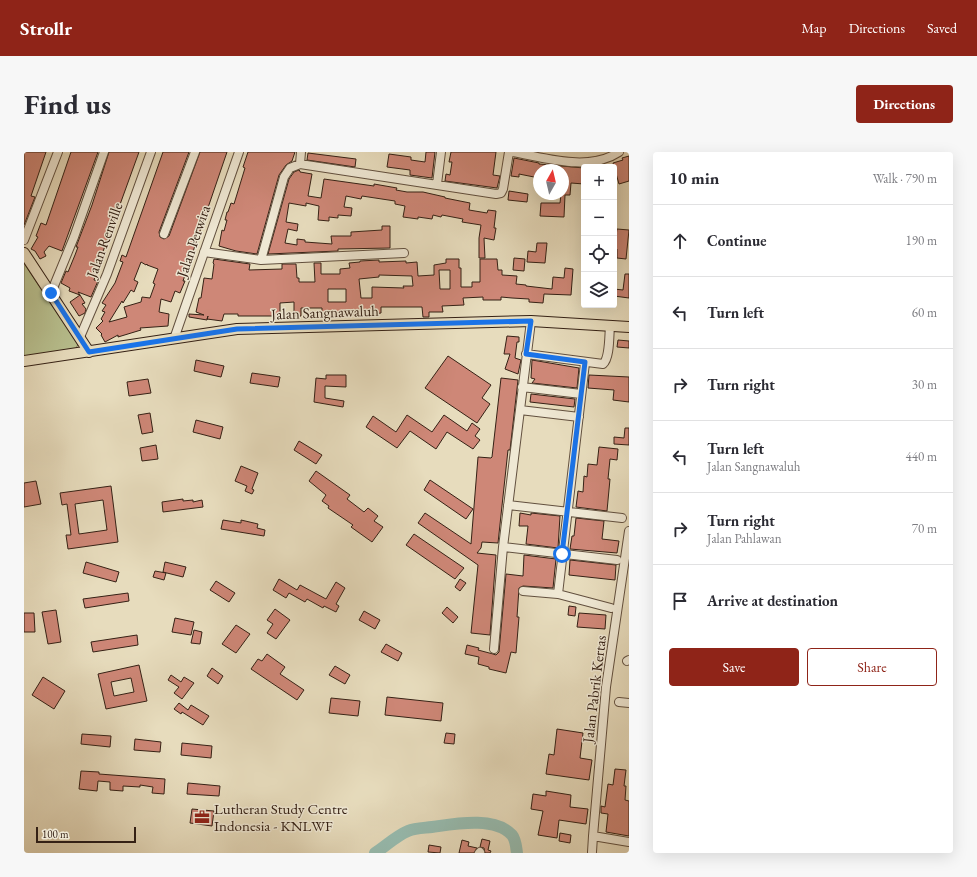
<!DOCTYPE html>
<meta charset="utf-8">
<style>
body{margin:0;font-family:"EB Garamond",serif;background:#f7f7f7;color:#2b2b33}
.controls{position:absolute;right:12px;top:12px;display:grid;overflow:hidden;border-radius:4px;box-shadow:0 4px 16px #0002}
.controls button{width:36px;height:36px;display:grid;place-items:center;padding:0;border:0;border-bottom:1px solid #e1e1e2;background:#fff;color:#2b2b33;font:20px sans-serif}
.compass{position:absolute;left:509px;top:12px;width:36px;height:36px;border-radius:50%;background:#fff;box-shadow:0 4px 16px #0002;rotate:8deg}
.scale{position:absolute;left:12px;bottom:10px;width:100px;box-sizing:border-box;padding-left:4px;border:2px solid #352115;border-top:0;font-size:11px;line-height:14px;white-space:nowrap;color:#352115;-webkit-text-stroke:3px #efe8d4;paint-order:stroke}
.stop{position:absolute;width:12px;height:12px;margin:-9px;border:3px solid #1a73e8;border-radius:50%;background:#fff}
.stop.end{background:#1a73e8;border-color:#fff;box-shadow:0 1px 4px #0008}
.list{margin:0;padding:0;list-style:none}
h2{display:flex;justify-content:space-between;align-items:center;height:52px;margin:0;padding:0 16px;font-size:17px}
h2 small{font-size:13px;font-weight:400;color:#7c7c81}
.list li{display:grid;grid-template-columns:26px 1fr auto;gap:12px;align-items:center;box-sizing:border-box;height:72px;padding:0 16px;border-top:1px solid #e1e1e2}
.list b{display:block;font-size:15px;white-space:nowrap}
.list p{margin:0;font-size:13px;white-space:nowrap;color:#7c7c81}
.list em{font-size:13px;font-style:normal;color:#7c7c81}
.actions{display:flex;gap:8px;padding:12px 16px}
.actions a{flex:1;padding:9px 0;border:1px solid #8f2418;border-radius:4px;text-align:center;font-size:14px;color:#8f2418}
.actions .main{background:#8f2418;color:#fff}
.icon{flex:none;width:22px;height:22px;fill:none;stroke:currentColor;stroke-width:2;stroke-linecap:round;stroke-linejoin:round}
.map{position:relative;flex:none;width:605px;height:701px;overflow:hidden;border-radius:4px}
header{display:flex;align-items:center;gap:24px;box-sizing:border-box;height:56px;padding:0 20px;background:#8f2418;color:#fff}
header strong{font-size:19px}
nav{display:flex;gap:22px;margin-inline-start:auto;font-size:14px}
.intro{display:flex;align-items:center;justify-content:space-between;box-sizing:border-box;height:96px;padding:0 24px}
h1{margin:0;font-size:28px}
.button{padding:10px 18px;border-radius:4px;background:#8f2418;color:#fff;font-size:14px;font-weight:700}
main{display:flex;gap:24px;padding:0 24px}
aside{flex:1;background:#fff;border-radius:4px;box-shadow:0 4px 16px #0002}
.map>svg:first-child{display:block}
.green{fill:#b8c08f;stroke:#767052}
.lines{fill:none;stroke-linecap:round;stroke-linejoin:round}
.river{stroke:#97bcb0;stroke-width:12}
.building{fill:#ce8777;stroke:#352115;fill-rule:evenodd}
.minor-casing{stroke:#62503f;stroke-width:10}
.major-casing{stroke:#352115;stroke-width:12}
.minor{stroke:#efe8d4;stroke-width:8}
.major{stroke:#e7dcbd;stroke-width:10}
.route{stroke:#1a73e8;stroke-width:5}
.labels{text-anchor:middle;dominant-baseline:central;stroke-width:3;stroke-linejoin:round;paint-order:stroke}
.street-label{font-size:15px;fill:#352115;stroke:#efe8d4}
.poi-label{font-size:15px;fill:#352115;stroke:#efe8d4;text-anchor:start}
</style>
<header>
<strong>Strollr</strong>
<nav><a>Map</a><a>Directions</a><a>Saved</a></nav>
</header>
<div class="intro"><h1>Find us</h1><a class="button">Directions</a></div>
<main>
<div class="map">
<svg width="605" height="701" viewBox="0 0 605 701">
<rect width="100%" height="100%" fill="#e7dcbd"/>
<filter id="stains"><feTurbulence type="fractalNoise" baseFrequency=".005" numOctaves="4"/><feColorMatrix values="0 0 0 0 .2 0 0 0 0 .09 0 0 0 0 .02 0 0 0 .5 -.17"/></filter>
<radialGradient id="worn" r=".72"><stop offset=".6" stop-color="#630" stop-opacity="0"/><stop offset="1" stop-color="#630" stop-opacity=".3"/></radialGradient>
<!-- green -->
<path class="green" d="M0,111L54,192L52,197L0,205Z"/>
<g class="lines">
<!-- river -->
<path class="river" d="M351,701C362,694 372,684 384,679C391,676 400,676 408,675C430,672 471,664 488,683C492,688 492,695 493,701"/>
</g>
<!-- building -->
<path class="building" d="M0,0H22L7,44L11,45L0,73Z
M47,0H74L38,99L25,94L20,100L22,104L16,107L11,99L7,97L14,85L12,84L17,71L22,73Z
M85,0H115L77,105L70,128L74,129L67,145L54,140L56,143L45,139L46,136L37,131L42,119L44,120L51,103L54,95H52L68,53Z
M139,0H165L135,80L136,85L140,87L145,84L176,0H203L159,129H161L156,141L151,139L147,150L137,147L135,160L145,162L144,174L116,176L117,178L94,185V183L81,190L77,183L78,182L72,176L79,169L77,167L81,160L78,159L82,153L78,151L91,131L99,110L96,109L98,103L102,105ZM117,110L122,113L123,112V113L134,117L129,131L131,132L126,146L118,145L117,150L100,155L103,165L85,170L98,149L99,151L107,138L110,140L114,130L110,128Z
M224,0H271L268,9L262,13L255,23L233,102L212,99L195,94L198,78L200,79L203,68H201L203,60H204L207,51L210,52L221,16L219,15Z
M402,0H411L408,26L386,23V18L363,15L365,2L387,5V8L401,10Z
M427,0H472L469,23L476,24L473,36L421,29L422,22L426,23L428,10H425Z
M284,1L332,7L331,15L283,8Z
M605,4V29L595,32L589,11L599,8L598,6Z
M490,6L515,11V12L560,16V32L547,31L546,43H541L540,65L516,64L517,51H536L537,42H539V18H515V26L495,22V25L487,24Z
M275,18L276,19V20L288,22L284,44L297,46L300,27L350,34V32L373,36L372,38L383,40H399L421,45V46L446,51L445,58L463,61L464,58L472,59L470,76H472L470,88L460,86L461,106H455V86L457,73L438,70L439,67L418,63L417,65L409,63L408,67L394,65V67L379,65L381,54L371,52V49L338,44L337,47L322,44L320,55L328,56L327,64L314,63V66L305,65V69L294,68L295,54L282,51V54L265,51L262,70L274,72L273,79L264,77L261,91L273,93V87L281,88V90L308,92L307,84H327V80L358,78V74H366V96L314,97V99L244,102L265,27L270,20Z
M485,39L504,42L503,50L484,48Z
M593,77L605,78L602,107L593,106V97L590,96Z
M513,91H523L521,111L503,110L504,99L512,100Z
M490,106L501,107L500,119L489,118Z
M190,107L226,112L225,118L258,117V112H272L273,126H275V130H291L290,111H297V122H316V117L326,116L325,111L336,110V109L355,108V110L382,109V111L393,110L394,124L410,123V113L422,111V107H435V116H437V135H448V130H456V107H473L474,118H478V123L493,124L492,132L502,133V134L528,137L529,125L540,126L541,116L549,117L547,143L520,142L519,151L505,150V147L488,146L477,145V148H459V145L439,146L440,153L418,154L419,160H405V165H399L398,155H357V161L349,162V159L337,160V162L319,163V165H298V156H277V164H270V150L256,151V167H250V164H214V162H200L198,169L183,167L184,164L183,168L165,165V162L180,163L172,160L175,146H177L180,126L188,127L190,112L189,111ZM415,118H426V137H416ZM355,123L388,124L389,134H379L380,136L348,135V146H337L335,127L355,125ZM304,137H322V150H304Z
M601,122H605V146L590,144V137L599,138Z
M56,143L61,151L58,152L62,157L61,161L55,164L46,150Z
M483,184L495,185V190H493L491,206L497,208L494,222L481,217L486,202H480Z
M594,188L605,189V196L593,195Z
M424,204L467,233L458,246L466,252L453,271L401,236Z
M172,208L200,214L197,225L170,219Z
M508,208L555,216L553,236L508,231L511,227L507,226Z
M228,221L256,225L254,235L226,231Z
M302,223H322V235L301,234V246L320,249L319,255L290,250L292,226L302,227Z
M565,223L605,225V250L589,248L590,238L564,236Z
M477,226L494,228L486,298H484L474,391L458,390L457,396L453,401L472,403L466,483L447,481L454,413L394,371L401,361L447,392L454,305L467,306L468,305Z
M124,227L127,241L105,244L103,230Z
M507,242L551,247L550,255L506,250Z
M126,261L129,280L118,282L114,263Z
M383,263L408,280L420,263L443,279L448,271L456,277L451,284L456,288L449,297L423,280L412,297L386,279L373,296L342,275L349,264L372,280Z
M172,268L199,275L196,287L169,280Z
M601,276H605V293L590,292V285L600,286Z
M275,289L298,303L292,312L270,298Z
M132,293L134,307L118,309L116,296Z
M575,295L594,297L593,308L586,307L584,327H586L583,359L552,355L554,339L559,340L560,324L563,325L564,312L573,313Z
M217,314L234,321L228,337L230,338L228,342L221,339L223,334L211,329Z
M292,319L326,343L323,347L340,360L344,356L354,364L350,369L359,375L348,390L327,375L329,373L304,356L305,354L298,349L302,343L285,329Z
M406,328L449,357L442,367L400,338Z
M12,329L17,352L0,355V331Z
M87,334L94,390L44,397L42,383H47L43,352L38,353L36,341ZM79,348L83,378L55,382L51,352Z
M159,347V349L169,348V350L178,348L179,355L139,360L138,350Z
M496,361L507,363V361L536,364L534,396L502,392L504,374H495Z
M552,366L580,369L578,387L595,389L593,401L546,397L548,384H550Z
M199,368L217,371V368L234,372L233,376L241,378L240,384L197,377Z
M390,382L440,416L431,427L382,393Z
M500,403L532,407L529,436L499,434L495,436L493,465H495L492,501L487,500L482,521L465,517V515L454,512L455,505L441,502L443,493L455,496L454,498L469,502L472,503L475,500L482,422L499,424Z
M546,408L592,413L591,428L545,423Z
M62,410L95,420L92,430L59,421Z
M141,410L162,415L159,425L139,420Z
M131,419L142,421L140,428L129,425Z
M255,427L273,438L276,433L302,447L312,430L321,436L312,452L315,454L312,460L300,454L299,456L283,447L281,450L265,441L262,446L249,438Z
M436,427L442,431L436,439L431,435Z
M192,429L211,441L205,450L186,438Z
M104,441L105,449L61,456L59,447Z
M545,454L552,455L551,464L544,463Z
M423,455L434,465L429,471L418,461Z
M251,457L266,468L252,487L243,481L249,472L243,468Z
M32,458L37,490L24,492L18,460Z
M340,459L356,468L351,477L335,468Z
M0,461H10L11,480H0Z
M555,461L582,463L581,477L553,475Z
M151,466L170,470L167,483L148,480Z
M212,473L226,482L212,501L198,492Z
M170,478L178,480L176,492L167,491Z
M113,483L114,493L69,500L67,490Z
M362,492L378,501L374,509L357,500Z
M243,502L261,515L256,522L280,538L273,548L227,517L234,507L238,509Z
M115,513L123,549L82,557L74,522ZM107,526L110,540L90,544L87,530Z
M311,514L326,523L321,532L305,523Z
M188,516L199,524L194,532L183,524Z
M147,523L157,530L160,525L170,531L158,547L150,541L155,535L144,528Z
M19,525L41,539L30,557L8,543Z
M363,545L419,551L417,569L361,563Z
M307,546L336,549L334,564L305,561Z
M155,551L164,558L167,553L185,564L179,573L158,560L157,562L150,557Z
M533,577L559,581L556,606L568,608L565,628L522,622L525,602L530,603Z
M422,581L431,582L430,592L420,591Z
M58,582L87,584L86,595L57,592Z
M111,587L137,590L136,600L110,598Z
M158,591L188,594L187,606L157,603Z
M591,617L602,618L600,634H602L601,648L605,649V684L582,680L584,662L577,661V654L581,655L584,632L589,633Z
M57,619L75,620V622L141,627L140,642L128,641L129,635L116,633V635L99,634V639L86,638V630L74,629L73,639L55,637Z
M164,631L196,634L195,644L163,642Z
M522,639L547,643L546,655L564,657L562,672L535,668L533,686L514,683L519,659L507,657L509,642L522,644Z
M168,657L190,659L188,674L166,671Z
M536,681L547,683L546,691L535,689Z
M458,687L466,689L464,698L467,699L466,701H461L460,696L456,695Z
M438,688L445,690L444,694L453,696L450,701H435Z
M405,693L417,695L416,701L404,700Z"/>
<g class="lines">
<!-- minor casing -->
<g class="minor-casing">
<path id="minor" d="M277,0L276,12L472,42L477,41L479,37L485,0
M489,0C522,6 565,20 595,0
M413,32L417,0
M140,82L171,0
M0,88L34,0
M180,100L237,108L380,101
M237,108L260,25L266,16L276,12
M27,141L50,85L80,0
M56,185L83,122L127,0
M150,187L215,0
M502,202L579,212C586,206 585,184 586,174
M561,211L534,442L587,456
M498,235L557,242
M496,258L555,265
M484,353L598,366
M479,395L593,408
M499,439L534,442
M470,497L479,395L507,169
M603,509L605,508
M595,550L605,551
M569,684L605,690
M568,700L569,684L582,535L605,379
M455,701L456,700"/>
</g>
<!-- major casing -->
<g class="major-casing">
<path id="major" d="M0,101L65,200
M0,209L213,177L507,169L605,175"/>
</g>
<!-- minor -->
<use href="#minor" class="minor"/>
<!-- major -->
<use href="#major" class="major"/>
</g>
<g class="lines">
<!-- route -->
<path class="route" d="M27,141L65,200L213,177L507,169L502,202L561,210L538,402"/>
</g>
<!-- icons -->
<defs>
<g id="office-bare" transform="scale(1.2)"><path d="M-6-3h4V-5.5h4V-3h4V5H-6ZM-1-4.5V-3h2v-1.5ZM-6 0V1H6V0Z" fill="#8f2418" stroke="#efe8d4" stroke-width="2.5" paint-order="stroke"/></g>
</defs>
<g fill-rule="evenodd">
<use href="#office-bare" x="178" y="665"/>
</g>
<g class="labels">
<!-- street labels -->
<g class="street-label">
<text transform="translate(80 88) rotate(-70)">Jalan Renville</text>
<text transform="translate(169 89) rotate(-71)">Jalan Perwira</text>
<text transform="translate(301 160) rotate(-2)">Jalan Sangnawaluh</text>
<text transform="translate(570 537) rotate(-83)">Jalan Pabrik Kertas</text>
</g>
<!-- poi labels -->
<g class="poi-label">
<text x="190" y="656">Lutheran Study Centre<tspan x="190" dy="17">Indonesia - KNLWF</tspan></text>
</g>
</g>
<rect width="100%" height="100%" filter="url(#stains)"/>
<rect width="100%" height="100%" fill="url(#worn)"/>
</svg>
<div class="controls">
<button>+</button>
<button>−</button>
<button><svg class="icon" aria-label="locate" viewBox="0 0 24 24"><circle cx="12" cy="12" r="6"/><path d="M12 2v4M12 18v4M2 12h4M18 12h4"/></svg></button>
<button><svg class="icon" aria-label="layers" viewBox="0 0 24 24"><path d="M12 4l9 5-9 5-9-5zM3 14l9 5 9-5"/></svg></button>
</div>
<svg class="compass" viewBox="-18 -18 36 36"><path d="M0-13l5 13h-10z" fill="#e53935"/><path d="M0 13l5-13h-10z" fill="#7c7c81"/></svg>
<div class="scale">100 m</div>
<div class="stop" style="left:538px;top:402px"></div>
<div class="stop end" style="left:27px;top:141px"></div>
</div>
<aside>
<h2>10 min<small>Walk · 790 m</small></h2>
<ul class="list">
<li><svg class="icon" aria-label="ahead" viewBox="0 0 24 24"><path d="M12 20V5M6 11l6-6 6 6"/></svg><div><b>Continue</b></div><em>190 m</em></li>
<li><svg class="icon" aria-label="left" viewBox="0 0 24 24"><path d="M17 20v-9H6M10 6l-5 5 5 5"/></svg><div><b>Turn left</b></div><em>60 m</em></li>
<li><svg class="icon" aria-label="right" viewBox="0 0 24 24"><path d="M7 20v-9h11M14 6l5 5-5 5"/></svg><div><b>Turn right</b></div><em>30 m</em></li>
<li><svg class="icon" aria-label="left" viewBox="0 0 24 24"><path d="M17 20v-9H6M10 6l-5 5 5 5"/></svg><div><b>Turn left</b><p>Jalan Sangnawaluh</p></div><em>440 m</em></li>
<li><svg class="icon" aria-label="right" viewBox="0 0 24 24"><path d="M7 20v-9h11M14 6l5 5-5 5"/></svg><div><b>Turn right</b><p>Jalan Pahlawan</p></div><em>70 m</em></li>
<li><svg class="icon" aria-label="arrive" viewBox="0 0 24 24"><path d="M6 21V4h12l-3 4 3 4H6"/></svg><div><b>Arrive at destination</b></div></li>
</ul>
<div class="actions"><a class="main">Save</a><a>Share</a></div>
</aside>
</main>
